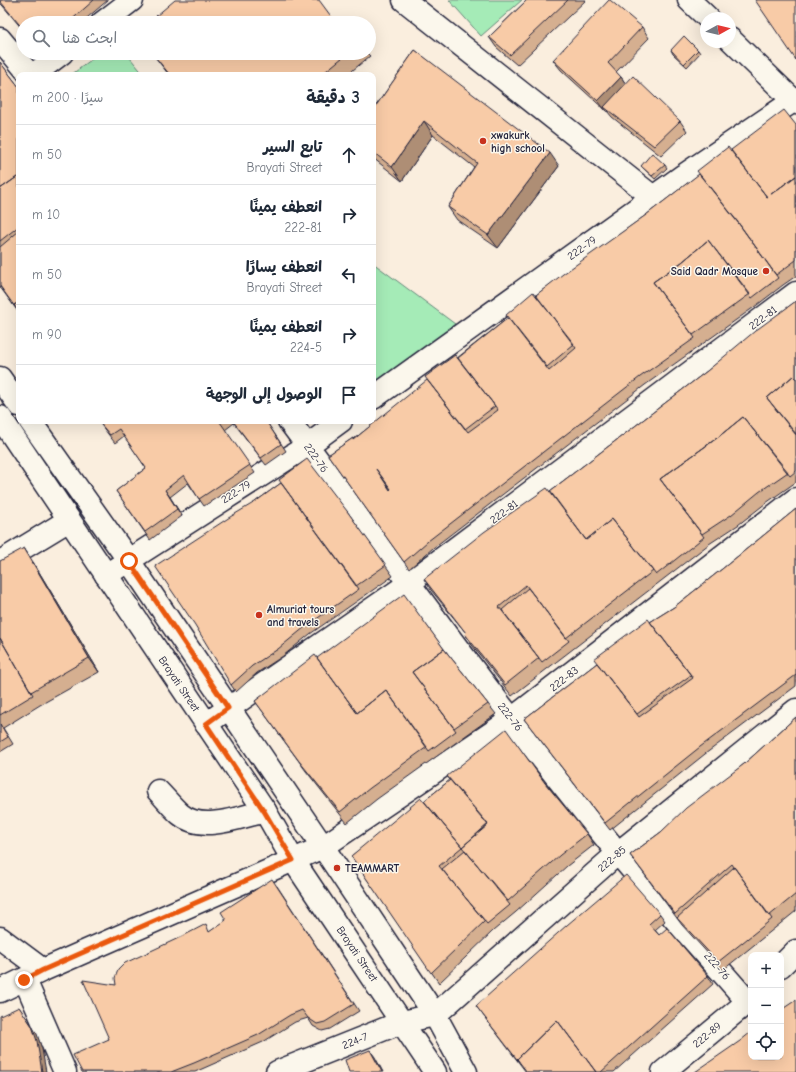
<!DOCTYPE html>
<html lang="ar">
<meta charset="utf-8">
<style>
body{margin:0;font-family:"Comic Neue","Playpen Sans Arabic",sans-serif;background:#f2f2f3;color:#1f2937;direction:rtl}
.controls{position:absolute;right:12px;bottom:12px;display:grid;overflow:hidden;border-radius:8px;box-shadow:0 4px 16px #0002}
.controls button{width:36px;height:36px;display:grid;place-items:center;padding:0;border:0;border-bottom:1px solid #e0e1e3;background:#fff;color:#1f2937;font:20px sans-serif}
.compass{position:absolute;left:700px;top:12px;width:36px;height:36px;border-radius:50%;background:#fff;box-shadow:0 4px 16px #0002;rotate:82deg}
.stop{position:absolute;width:12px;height:12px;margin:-9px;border:3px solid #ea580c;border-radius:50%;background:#fff}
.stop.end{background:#ea580c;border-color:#fff;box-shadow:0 1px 4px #0008}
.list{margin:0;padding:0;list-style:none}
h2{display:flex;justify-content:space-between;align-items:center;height:52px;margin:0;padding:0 16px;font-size:17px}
h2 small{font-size:13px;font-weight:400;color:#747a83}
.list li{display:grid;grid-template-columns:26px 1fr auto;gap:12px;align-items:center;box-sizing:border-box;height:60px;padding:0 16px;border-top:1px solid #e0e1e3}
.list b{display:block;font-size:15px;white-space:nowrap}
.list p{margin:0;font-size:13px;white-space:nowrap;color:#747a83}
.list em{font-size:13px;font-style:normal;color:#747a83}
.icon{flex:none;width:22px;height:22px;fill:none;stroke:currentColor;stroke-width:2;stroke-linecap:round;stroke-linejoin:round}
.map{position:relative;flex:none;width:796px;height:1072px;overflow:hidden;direction:ltr}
.search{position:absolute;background:#fff;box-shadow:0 4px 16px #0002;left:16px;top:16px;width:360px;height:44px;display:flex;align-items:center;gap:10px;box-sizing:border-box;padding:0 14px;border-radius:22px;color:#747a83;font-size:15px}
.panel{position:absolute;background:#fff;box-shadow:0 4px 16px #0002;left:16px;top:72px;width:360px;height:352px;border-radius:8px;direction:rtl}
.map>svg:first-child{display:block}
.green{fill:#a5ebb7;stroke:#648679}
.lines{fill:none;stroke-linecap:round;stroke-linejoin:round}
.minor-casing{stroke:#22223b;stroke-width:25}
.major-casing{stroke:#22223b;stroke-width:25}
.minor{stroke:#fbf7ec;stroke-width:22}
.major{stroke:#fbf7ec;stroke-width:22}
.wall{fill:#d5af90;stroke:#22223b;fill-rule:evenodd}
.shaded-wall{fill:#ae8e75;stroke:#22223b}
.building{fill:#f8cba7;stroke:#22223b;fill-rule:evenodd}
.route{stroke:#ea580c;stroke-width:5}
.poi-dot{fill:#c8321e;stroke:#fbf7ec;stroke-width:1.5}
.labels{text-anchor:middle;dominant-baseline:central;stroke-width:3;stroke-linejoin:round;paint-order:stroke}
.poi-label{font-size:11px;font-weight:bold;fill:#22223b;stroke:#fbf7ec;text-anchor:start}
.street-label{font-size:11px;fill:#22223b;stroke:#fbf7ec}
</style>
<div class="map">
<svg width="796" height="1072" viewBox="0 0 796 1072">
<rect width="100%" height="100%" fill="#faeede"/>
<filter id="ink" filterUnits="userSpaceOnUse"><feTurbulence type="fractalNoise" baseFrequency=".025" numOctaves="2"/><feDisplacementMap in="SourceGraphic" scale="8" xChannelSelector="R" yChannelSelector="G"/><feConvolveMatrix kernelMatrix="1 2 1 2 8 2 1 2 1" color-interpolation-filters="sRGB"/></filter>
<g filter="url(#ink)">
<!-- green -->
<path class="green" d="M449,0H522L481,36Z
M100,53H126L144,75H71Z
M373,263L455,324L373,391Z"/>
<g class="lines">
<!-- minor casing -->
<g class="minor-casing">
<path id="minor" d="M404,0L653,197
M689,0L708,18
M102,23L132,0
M0,39L30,75
M730,39L796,103
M33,75L62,53
M373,398L684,175L796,99
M289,421C397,566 502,713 618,853C659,903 704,951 747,1001
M0,562L69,520
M106,575L307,446L341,421
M206,724L408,584L796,293
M158,791C165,798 172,807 180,814C202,833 240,817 265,811
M0,938L43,970
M781,966L796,951
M25,980L65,1072
M0,991L43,970L323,847L512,719L796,499
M277,1072L402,1022L435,1015L618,853L796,710
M663,1072L751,999"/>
</g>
<!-- major casing -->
<g class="major-casing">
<path id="major" d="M0,378L19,405
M0,417L265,811L293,860L435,1072
M30,421L129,561L323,847L435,1015L466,1072"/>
</g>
<!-- minor -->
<use href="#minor" class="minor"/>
<!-- major -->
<use href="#major" class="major"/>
</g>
<!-- wall -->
<path class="wall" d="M0,0H108L81,23H23V30L3,6L0,3Z
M527,0H586L517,65L496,47L489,37Z
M642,27L649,38L616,72L621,77L626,84L680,121L687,131L661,156L612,117L607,111H606L561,70L553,60Z
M415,50L559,166L498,248L457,220L448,207L474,167L433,135L402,181L373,158V110Z
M671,50H698L700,53L687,67L673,54Z
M152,53H367L370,56L347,75H169Z
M0,62L19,87V313L0,287Z
M796,125V276L783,285L757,305L645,385L433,548L409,569L328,455L353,438L354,439L508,318L536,295L646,215L731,150ZM381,476L391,490H390Z
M665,165L667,168L655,179L644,169L641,166Z
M796,301V482L766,503L738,525L709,544L512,696L472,645L465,634L466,633L431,590L424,579L550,491L707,371Z
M98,421H266L286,451L266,465L234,423L225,430L255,473L204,506L188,483L170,497L182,516L150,540L116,491L146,468L124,436L115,443Z
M281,483L347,511L393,576L310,634L283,656L257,673L236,692L231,685L255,502Z
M796,509V686L705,754L610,830L524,719L597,663L650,622L674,607L722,569Z
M0,561L33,562L99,672L40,705L3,728L13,744L0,752Z
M444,649L496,714L377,799L347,823L306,771L255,701L317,658Z
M796,717V911L723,970L682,925L630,855L661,832L744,764Z
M447,776L545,783L587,834L594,845L567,866L516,912L493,931L439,983L351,856L424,801L450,780Z
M277,886L359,1011L330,1029L322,1031L313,1026L308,1018L295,1022L263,1042L195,1072H82L109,1039L116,985L211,931Z
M660,914L665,921L655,930L659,935L708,976L713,984L614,1072H526L476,1006Z"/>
<!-- shaded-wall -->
<path class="shaded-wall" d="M621,77L628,87L604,107L607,111H606L598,101Z
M424,121L433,135L402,181L392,167Z
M550,153L559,166L498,248L488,235Z
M165,490L170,497L182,516L177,509Z
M24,548L33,562L99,672L89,658Z
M19,1007L37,1034L42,1049L46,1072H42Z
M370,1050L375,1057L383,1072H382Z"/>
<!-- building -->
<path class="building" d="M0,0H94L68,23H23V29L0,1Z
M175,0H319L336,23H162L156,16Z
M527,0H568L510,55L489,37Z
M609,0H610L642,27L608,63L621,77L598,101L553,60Z
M755,0H796V60Z
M684,36L698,50L684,64L671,50Z
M415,50L550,153L488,235L448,207L477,163L424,121L392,167L373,152V110Z
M152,53H348L321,75H170Z
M0,62L19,87V179L17,177L0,189Z
M633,76L680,121L654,146L604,107Z
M784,110L796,125V176L767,197L731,150Z
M728,147L767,197L796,176V260L776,275L737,221L697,171Z
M652,153L665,165L652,176L641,166Z
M699,174L739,224L778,278L752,298L708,240L682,262L653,282L695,338L640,377L428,541L404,562L328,455L353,438V440L427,380L468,432L498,410L458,358L508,318L549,371L576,348L536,295L563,274L646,215ZM376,469L391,489L390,490Z
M17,177L19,179V226L0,241V189Z
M19,231V302L14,305L15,307L0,286V247Z
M708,240L750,294L693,335L653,282L682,262Z
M533,292L574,344L547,367L506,315Z
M796,301V379L793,376L767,398L796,435V471L790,476L743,417L717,438L660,479L704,537L656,575L612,519L586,540L550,491L707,371L755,331Z
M19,302V313L14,305Z
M455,355L495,406L465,429L425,377Z
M793,376L796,379V434L767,398Z
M743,417L788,472L759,492L731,515L702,534L660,479L717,438Z
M98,421H222L220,422L250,465L199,499L184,475L165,490L177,509L145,532L116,491L146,468L119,429L110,435Z
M233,421H266L281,444L261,458Z
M307,459L347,511L386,565L356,586L279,480Z
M281,483L359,589L305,627L278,649L252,666L231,685L195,625L155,566L230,517L255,502Z
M547,488L586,540L612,519L653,571L566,638L526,585L499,607L539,658L505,685L465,634L466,633L424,579L484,532Z
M796,509V675L700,747L605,823L524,719L597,663L639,717L693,678L650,622L674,607L722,569Z
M24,548L89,658L31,692L0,638V561Z
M528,588L569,641L542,662L502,610Z
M404,594L444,649L412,672L456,731L429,751L386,690L357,713L317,658Z
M648,619L691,675L637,714L594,659Z
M0,638L33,695L0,715Z
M444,649L488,704L454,728L412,672Z
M315,655L357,713L386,690L427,747L370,788L340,812L299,761L255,701Z
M796,717V894L769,916L732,864L675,914L630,855L661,832L686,808L744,764Z
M0,724L8,737L0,742Z
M506,729L545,783L587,834L560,855L508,901L462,847L488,824L447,776Z
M450,780L488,825L462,847L424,801Z
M421,798L462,847L439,866L485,921L431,973L351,856Z
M465,850L510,905L487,924L442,869Z
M734,867L772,919L718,962L677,918Z
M626,875L660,914L649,924L659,935L667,928L708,976L601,1072H596L557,1020L517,1059L519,1062L476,1006L567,925Z
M272,879L354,1004L325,1022L317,1024L308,1018L302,1010L290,1015L258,1035L194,1063L171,1072H82L73,1055L109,1039L83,980L116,985L115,978L118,970L125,963L183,936L206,924L209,932L226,920L221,912Z
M796,1000V1072H695L740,1041L751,1032V1057H781V1010Z
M19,1007L32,1026L37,1041L42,1072H0V1016Z
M557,1020L596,1072H527L517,1059Z
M370,1050L382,1072H349L345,1060Z"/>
</g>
<g class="lines" filter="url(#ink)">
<!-- route -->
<path class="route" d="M24,980L43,970L293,860L264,811L206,724L228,708L129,561"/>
</g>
<!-- markers -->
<g class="poi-dot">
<circle cx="483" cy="141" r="4"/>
<circle cx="766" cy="271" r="4"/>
<circle cx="259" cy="615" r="4"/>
<circle cx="337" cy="868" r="4"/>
</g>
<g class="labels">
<!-- poi labels -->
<g class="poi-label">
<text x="491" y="135">xwakurk<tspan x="491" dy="13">high school</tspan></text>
<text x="758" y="271" text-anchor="end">Said Qadr Mosque</text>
<text x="267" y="609">Almuriat tours<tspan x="267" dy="13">and travels</tspan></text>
<text x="345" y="868">TEAMMART</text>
</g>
<!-- street labels -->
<g class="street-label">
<text transform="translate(582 248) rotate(-36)">222-79</text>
<text transform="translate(763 318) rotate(-37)">222-81</text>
<text transform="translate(316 458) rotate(54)">222-76</text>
<text transform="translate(236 492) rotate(-33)">222-79</text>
<text transform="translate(504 512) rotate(-37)">222-81</text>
<text transform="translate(564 679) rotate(-38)">222-83</text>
<text transform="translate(179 684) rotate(56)">Brayati Street</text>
<text transform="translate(510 717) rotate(52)">222-76</text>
<text transform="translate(612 859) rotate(-41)">222-85</text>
<text transform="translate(357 954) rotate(56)">Brayati Street</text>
<text transform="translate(717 966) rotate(49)">222-76</text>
<text transform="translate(707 1035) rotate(-40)">222-89</text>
<text transform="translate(355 1041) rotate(-22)">224-7</text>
</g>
</g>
</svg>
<div class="controls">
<button>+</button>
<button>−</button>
<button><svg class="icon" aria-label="locate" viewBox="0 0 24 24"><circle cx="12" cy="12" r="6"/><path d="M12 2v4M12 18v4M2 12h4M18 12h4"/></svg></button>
</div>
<svg class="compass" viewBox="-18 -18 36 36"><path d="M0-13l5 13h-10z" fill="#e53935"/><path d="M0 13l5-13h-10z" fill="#747a83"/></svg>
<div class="stop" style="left:129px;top:561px"></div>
<div class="stop end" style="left:24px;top:980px"></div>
<div class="search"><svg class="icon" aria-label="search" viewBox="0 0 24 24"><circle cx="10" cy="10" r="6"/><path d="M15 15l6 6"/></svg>ابحث هنا</div>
<section class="panel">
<h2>3 دقيقة<small>سيرًا · 200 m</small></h2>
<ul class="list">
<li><svg class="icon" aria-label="ahead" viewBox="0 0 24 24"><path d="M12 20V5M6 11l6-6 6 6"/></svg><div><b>تابع السير</b><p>Brayati Street</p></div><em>50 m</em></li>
<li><svg class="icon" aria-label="right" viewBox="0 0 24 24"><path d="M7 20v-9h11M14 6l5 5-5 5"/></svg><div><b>انعطف يمينًا</b><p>222-81</p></div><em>10 m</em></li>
<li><svg class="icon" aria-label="left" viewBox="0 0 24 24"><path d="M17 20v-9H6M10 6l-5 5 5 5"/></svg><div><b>انعطف يسارًا</b><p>Brayati Street</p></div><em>50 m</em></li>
<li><svg class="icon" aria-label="right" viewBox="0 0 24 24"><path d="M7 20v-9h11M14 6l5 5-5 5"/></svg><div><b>انعطف يمينًا</b><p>224-5</p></div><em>90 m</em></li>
<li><svg class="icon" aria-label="arrive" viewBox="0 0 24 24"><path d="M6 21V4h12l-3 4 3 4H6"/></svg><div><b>الوصول إلى الوجهة</b></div></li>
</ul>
</section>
</div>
